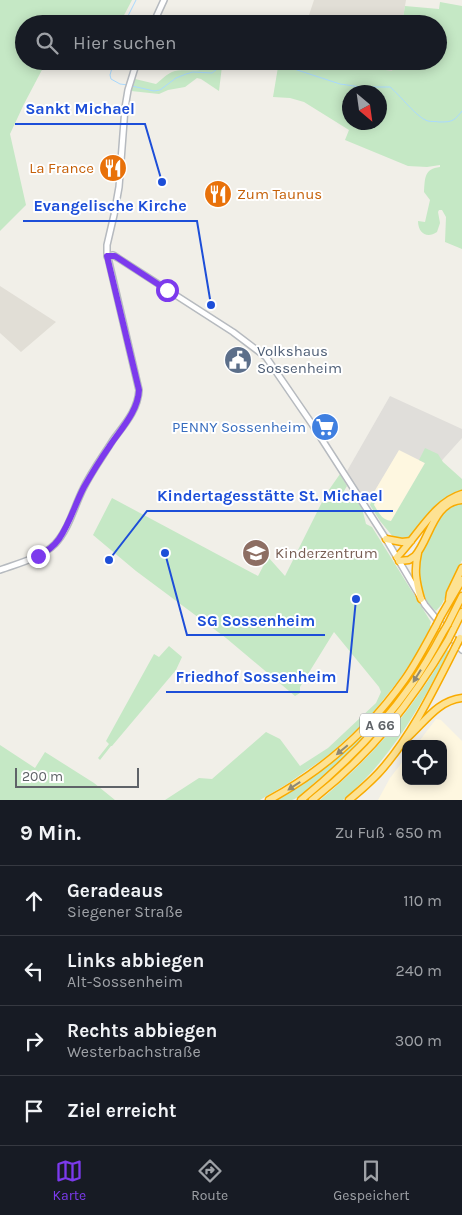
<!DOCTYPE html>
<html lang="de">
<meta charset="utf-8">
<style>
body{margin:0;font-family:Karla,sans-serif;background:#242831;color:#f1f3f6}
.controls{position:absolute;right:15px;bottom:15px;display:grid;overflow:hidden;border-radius:10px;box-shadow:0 2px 12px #0003}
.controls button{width:45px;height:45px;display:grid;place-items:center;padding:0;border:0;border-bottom:1px solid #363941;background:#171b24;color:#f1f3f6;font:25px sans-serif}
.compass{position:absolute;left:342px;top:85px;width:45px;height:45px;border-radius:50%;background:#171b24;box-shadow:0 2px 12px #0003;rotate:151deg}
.scale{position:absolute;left:15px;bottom:12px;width:124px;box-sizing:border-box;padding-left:5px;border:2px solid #5f6368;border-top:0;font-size:14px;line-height:18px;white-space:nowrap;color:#5f6368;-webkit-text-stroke:4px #fff;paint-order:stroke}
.stop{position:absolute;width:15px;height:15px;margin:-11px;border:4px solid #7c3aed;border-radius:50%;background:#fff}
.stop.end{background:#7c3aed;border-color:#fff;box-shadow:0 1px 5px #0008}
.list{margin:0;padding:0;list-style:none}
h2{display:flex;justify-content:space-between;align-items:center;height:65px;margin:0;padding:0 20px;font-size:21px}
h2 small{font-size:16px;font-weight:400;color:#9ea1a6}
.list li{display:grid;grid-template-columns:32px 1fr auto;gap:15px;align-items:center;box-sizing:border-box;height:70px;padding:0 20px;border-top:1px solid #363941}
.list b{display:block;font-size:19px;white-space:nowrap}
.list p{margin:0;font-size:16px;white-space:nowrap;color:#9ea1a6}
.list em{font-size:16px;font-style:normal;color:#9ea1a6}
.icon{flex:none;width:28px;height:28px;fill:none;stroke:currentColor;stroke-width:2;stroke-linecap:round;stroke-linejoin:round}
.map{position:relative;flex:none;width:462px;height:800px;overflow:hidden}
.search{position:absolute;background:#171b24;box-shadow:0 2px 12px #0003;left:15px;right:15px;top:15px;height:55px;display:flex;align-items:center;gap:12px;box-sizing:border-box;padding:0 18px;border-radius:28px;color:#9ea1a6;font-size:19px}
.sheet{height:345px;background:#171b24}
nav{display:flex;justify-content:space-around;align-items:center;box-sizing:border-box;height:70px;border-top:1px solid #363941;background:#171b24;font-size:14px;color:#9ea1a6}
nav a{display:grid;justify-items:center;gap:2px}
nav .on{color:#7c3aed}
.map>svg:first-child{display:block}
.commercial{fill:#fef7e0}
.industrial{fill:#e0deda}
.education{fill:#e1ded6}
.green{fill:#c5e8c5;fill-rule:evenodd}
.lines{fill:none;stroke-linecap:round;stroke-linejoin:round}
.stream{stroke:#aadaff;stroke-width:1}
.secondary-casing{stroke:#b6babf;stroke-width:8}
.motorway-casing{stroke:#f9ab00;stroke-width:9}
.secondary{stroke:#fff;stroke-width:5}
.motorway{stroke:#fde293;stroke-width:6}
.motorway-bridge-casing{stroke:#f9ab00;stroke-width:9;stroke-linecap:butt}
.motorway-bridge{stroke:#fde293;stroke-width:6}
.oneway{fill:#8e8975}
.route{stroke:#7c3aed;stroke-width:6}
.labels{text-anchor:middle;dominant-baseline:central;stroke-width:4;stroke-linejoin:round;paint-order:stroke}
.shield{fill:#fff;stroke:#8f9295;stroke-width:1}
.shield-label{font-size:14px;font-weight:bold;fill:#5f6368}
.food-label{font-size:15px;fill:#c56008;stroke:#fff;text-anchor:end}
.service-label{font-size:15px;fill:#4e5e75;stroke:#fff;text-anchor:start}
.shop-label{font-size:15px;fill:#366cbe;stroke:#fff;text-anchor:end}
.education-label{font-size:15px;fill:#785e54;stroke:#fff;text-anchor:start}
.leader{fill:none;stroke:#1d4ed8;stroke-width:2}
.callout-dot{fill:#1d4ed8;stroke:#fff;stroke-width:2}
.callout-label{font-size:16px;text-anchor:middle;font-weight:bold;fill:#1d4ed8;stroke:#fff;stroke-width:4;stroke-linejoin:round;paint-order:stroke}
</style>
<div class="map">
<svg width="462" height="800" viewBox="0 0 462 800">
<rect width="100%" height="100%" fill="#f1efe8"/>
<!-- commercial -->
<path class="commercial" d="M399,449L425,463L391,521L382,518L374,505L368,502Z
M436,719L441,720L462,741V800H378L390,778L406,757V781H443V744H417Z"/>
<!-- industrial -->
<path class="industrial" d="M390,396L462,429V438L435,468L399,450L368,502L364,501L347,471Z"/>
<!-- education -->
<path class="education" d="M314,0H406L402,24H306Z
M328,61H395L393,72Z
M0,286L56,322L21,352L0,333Z"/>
<!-- green -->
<path class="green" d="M0,0H132L121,21L115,20L112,18L101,24H24V61H50L44,66L24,104L10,134L26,205L0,231Z
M440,2L462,6V249L445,242L446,217L442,210H439L438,212L440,223L437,232C427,239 418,233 418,221L425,222L430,200L424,192C425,178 424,169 440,167V165L427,167L408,166L345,140L349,130L304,102L290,98L273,97L279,61H328L392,71L395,61H438V24H402L405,6L439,9ZM350,92H380V122H350Z
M218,61H241L249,63L254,61L253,68L239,64L236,68L222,66L219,91L201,79L197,78L185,87L168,90L159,94L131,91L135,79L156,84C161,80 167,74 172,72C184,67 209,76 218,61Z
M425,448L438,454L443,462L462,479V491C433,500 428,519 408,538L405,539L394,538L380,521L370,505L372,500L375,502L374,505C379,513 382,520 391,521L425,463L419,460Z
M340,474L347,486L344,491L345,494L348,496H353L362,508L366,524L372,527L431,622L430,625L431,626L417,653L399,680L367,720L329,755L287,784L260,800H165L199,778L212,779L266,732L280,739L300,766L328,748L376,703L381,692L379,687L334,632L300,687V693L295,696L226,638L136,571L93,535L112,498L258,576L268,557L285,576L326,494Z
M462,503V560L442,604L436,611C421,600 416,577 419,558C420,550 427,541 430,534C439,518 443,506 462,503Z
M437,632H438C406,690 365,743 313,784C307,789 299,798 292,800C287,800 281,800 276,800C352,757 395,706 437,632Z
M169,646L182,657L176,670L112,746H111L100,760L98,758L109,744L106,741L154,654L159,657Z
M447,650L449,651C420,707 392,758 343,800H320C373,757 413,709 447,650Z
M0,745L35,768L45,752L94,783L115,800H0Z"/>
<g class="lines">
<!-- stream -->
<path class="stream" d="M124,24L136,0
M114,61L110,75L111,79L120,84L128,85
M230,61L246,65L261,64L285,66L340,84L361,87H390C400,95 417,118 428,121C431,122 436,121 439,122C453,122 454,121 462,111
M132,86L154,91L160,90L176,78L186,74L193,72L212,73L216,70L222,61"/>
<!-- secondary casing -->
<g class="secondary-casing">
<path id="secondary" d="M153,24L164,0
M107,256L113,255L118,258L233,332L266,357L312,424L386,539L425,605L462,650
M0,570C19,563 41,558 55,544C69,529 74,507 83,489C91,472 103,456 113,440C124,425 138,410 139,390L109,262L107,253V245L114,215L119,187L125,108L128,90L137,61"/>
</g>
<!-- motorway casing -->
<g class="motorway-casing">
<path id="motorway" d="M386,539L402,542L411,541
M418,553C414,570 416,582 421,599
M397,557C417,537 434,502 462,494
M399,561L409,560L415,556C430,539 433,502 462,500
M449,600L450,593L462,568
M441,616L462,580
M448,624L462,596
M453,630L462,612
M407,738C425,722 437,701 462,698
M269,800C324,770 369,730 405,679C417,662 426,644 436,626
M301,800C343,766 381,728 412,684C423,668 433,651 442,634
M312,800C370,755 411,703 448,640
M349,800C361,790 373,780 383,768C413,733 434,689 455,648"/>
</g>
<!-- secondary -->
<use href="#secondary" class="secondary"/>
<!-- motorway -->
<use href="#motorway" class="motorway"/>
<!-- motorway-bridge casing -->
<g class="motorway-bridge-casing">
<path id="motorway-bridge" d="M436,626L441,616
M442,634L448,624
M448,640L453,630
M455,648L460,638"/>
</g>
<!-- motorway-bridge -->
<use href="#motorway-bridge" class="motorway-bridge"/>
</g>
<!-- one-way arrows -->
<defs><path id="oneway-solid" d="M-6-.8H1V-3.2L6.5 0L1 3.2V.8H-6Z" transform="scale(1.25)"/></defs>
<g class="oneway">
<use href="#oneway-solid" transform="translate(417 676) rotate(122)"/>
<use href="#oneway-solid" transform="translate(342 750) rotate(140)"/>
<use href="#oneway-solid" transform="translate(294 786) rotate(147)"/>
</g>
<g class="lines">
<!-- route -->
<path class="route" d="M38,556C46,552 54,546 59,539C70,523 75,504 84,487C92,473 100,460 109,447C120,430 138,412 139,390L107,256H115L167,290"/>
</g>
<!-- icons -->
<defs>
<g id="restaurant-disc" transform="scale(1.4375)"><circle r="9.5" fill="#e8710a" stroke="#fff"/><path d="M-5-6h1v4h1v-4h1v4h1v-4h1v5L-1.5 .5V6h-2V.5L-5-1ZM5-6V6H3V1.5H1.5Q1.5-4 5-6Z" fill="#fff"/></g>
<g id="civic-disc" transform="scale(1.4375)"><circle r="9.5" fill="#5c6f8a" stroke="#fff"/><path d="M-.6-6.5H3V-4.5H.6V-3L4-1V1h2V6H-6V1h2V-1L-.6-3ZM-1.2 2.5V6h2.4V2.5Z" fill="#fff"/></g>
<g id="supermarket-disc" transform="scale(1.4375)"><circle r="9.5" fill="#3f7fe0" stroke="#fff"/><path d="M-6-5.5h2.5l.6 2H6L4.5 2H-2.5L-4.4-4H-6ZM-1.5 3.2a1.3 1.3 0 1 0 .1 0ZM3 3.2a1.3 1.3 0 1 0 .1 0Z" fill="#fff"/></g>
<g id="school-disc" transform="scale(1.4375)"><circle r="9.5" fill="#8d6e63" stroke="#fff"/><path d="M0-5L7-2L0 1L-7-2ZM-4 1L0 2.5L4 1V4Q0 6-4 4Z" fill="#fff"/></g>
</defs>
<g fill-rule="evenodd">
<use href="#restaurant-disc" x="113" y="168"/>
<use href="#restaurant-disc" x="218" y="194"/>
<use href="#civic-disc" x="238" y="360"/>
<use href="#supermarket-disc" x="325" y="427"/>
<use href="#school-disc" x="256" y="553"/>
</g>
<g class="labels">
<!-- shield labels -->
<rect class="shield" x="360" y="713.5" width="40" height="23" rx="4"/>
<g class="shield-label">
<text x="380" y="725">A 66</text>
</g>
<!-- food labels -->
<g class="food-label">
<text x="94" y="168">La France</text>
<text x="237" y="194" text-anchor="start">Zum Taunus</text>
</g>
<!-- service labels -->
<g class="service-label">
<text x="257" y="351">Volkshaus<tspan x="257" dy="17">Sossenheim</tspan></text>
</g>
<!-- shop labels -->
<g class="shop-label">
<text x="306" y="427">PENNY Sossenheim</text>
</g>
<!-- education labels -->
<g class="education-label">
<text x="275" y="553">Kinderzentrum</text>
</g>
</g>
<!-- callouts -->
<path class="leader" d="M162 182L145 124H15M211 305L197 221H23M109 560L147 511H393M165 553L187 635H325M356 599L347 692H166"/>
<g class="callout-dot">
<circle cx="162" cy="182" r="5"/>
<circle cx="211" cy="305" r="5"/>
<circle cx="109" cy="560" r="5"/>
<circle cx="165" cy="553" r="5"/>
<circle cx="356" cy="599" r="5"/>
</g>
<g class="callout-label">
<text x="80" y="114">Sankt Michael</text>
<text x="110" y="211">Evangelische Kirche</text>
<text x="270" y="501">Kindertagesstätte St. Michael</text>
<text x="256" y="626">SG Sossenheim</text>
<text x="256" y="682">Friedhof Sossenheim</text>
</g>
</svg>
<div class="controls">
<button><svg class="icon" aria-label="locate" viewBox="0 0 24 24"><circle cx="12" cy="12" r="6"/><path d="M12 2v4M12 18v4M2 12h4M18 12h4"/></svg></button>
</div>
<svg class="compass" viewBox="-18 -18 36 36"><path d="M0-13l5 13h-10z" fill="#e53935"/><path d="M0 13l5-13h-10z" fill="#9ea1a6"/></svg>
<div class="scale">200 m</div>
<div class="stop" style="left:167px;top:290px"></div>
<div class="stop end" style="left:38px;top:556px"></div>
<div class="search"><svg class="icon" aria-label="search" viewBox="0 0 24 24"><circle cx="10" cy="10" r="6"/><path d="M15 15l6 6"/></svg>Hier suchen</div>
</div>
<section class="sheet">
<h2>9 Min.<small>Zu Fuß · 650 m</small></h2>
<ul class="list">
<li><svg class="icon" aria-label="ahead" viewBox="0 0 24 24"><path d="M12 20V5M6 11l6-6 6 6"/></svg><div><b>Geradeaus</b><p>Siegener Straße</p></div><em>110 m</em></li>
<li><svg class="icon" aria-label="left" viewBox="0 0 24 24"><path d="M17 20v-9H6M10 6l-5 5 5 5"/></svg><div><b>Links abbiegen</b><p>Alt-Sossenheim</p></div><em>240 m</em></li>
<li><svg class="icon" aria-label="right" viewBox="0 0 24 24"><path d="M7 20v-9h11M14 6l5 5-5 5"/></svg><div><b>Rechts abbiegen</b><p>Westerbachstraße</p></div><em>300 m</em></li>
<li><svg class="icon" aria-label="arrive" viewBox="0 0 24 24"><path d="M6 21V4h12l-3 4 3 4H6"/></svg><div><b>Ziel erreicht</b></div></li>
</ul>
</section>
<nav>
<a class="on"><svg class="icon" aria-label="map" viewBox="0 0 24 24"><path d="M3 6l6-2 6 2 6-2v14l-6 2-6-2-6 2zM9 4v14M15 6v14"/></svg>Karte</a>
<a><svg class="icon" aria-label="directions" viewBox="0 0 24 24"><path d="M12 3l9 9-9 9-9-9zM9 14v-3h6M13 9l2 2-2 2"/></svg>Route</a>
<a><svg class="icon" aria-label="saved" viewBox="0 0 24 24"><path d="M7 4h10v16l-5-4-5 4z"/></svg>Gespeichert</a>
</nav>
